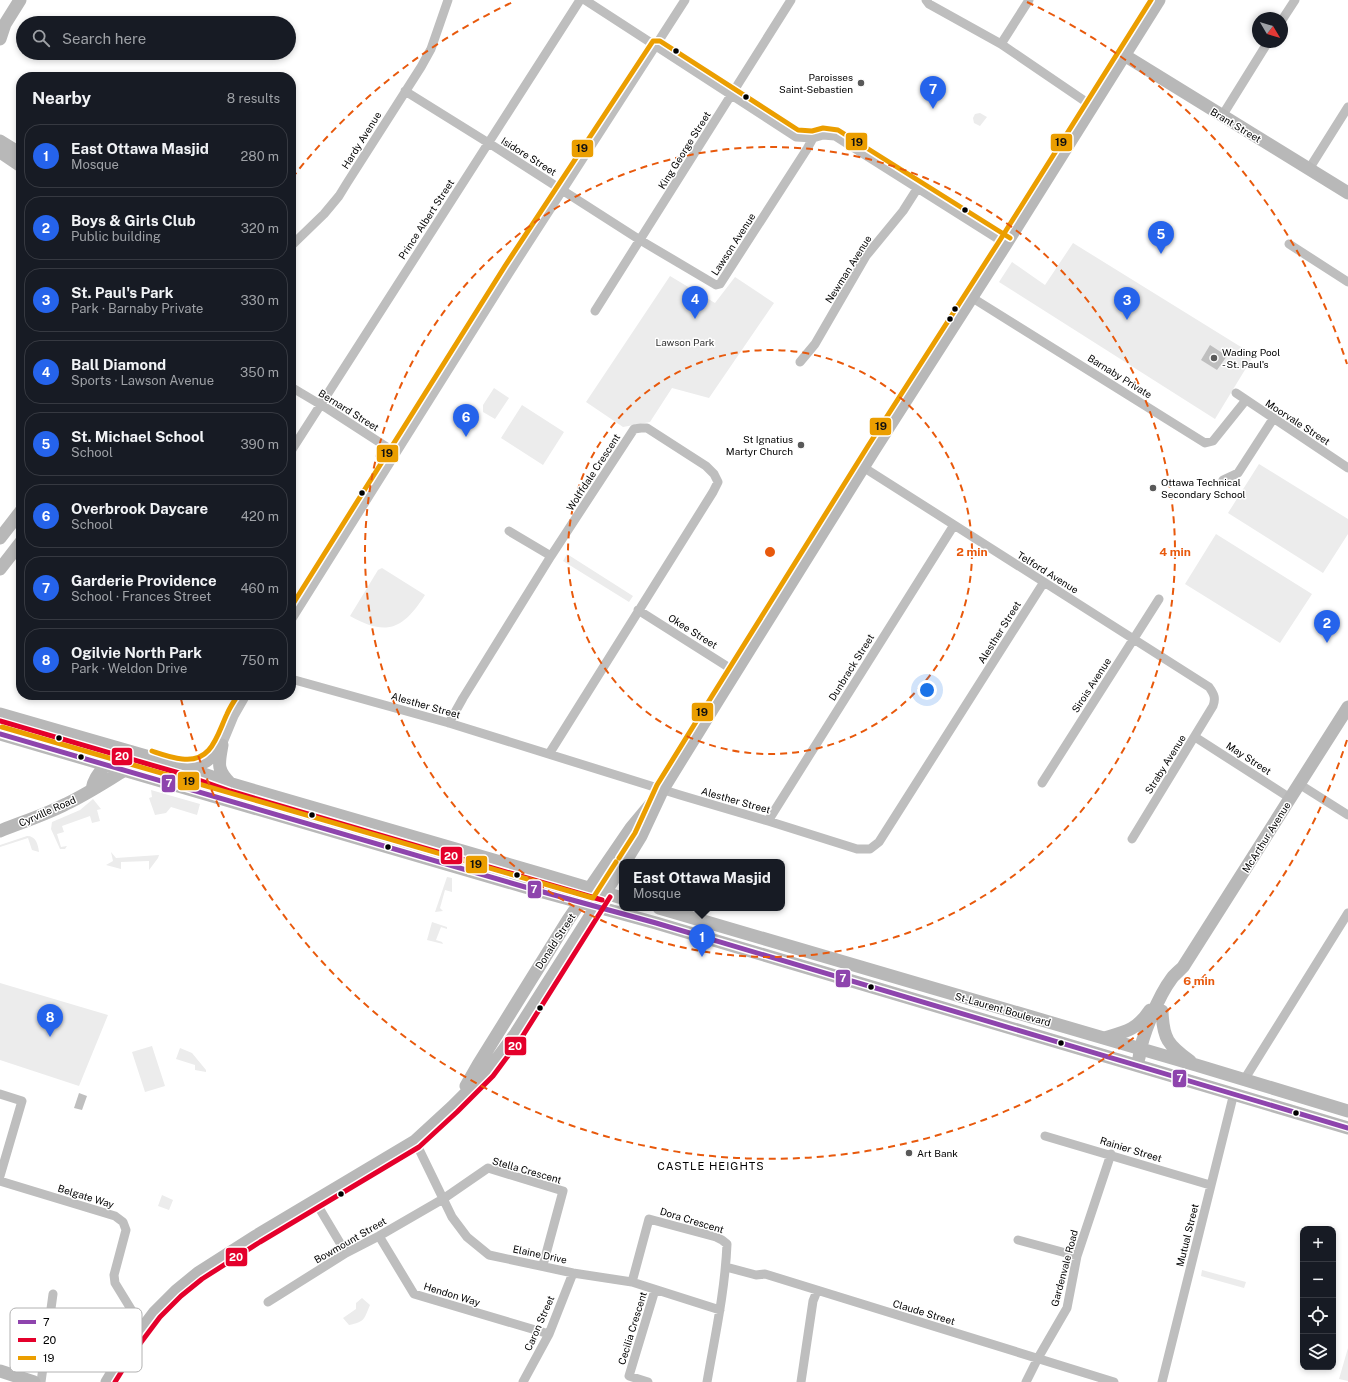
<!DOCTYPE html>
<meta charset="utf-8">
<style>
body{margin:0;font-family:"Public Sans",sans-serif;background:#242831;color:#f1f3f6}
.controls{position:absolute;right:12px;bottom:12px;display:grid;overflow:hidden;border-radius:8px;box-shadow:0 2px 6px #0003}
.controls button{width:36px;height:36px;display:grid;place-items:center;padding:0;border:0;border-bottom:1px solid #363941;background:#171b24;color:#f1f3f6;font:20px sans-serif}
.compass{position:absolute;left:1252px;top:12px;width:36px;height:36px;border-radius:50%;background:#171b24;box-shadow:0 2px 6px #0003;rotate:128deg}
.you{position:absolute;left:927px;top:690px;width:14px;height:14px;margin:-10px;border:3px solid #fff;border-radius:50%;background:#1a73e8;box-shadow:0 0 0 6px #1a73e833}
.badge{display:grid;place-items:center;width:26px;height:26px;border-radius:50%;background:#2563eb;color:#fff;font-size:13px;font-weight:700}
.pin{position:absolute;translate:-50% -33px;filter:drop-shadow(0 1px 2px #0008)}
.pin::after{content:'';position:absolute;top:21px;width:14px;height:12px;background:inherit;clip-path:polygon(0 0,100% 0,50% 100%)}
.popup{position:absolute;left:619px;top:859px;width:166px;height:52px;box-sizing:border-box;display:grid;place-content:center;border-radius:8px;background:#171b24;filter:drop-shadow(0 1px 3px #0005);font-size:13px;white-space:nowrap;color:#9ea1a6}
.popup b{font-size:15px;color:#f1f3f6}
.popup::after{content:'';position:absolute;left:50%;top:100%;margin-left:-8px;border:8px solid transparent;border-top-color:#171b24}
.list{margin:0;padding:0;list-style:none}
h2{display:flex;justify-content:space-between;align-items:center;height:52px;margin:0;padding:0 16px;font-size:17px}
h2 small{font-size:13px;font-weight:400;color:#9ea1a6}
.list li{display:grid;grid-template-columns:26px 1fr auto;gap:12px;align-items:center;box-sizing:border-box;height:64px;margin:0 8px 8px;padding:0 8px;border:1px solid #363941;border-radius:16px}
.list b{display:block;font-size:15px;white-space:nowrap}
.list p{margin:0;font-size:13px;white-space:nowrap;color:#9ea1a6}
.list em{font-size:13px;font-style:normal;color:#9ea1a6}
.icon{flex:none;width:22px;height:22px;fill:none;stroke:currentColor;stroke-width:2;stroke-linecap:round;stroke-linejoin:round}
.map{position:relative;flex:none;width:1348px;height:1382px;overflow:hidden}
.search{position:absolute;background:#171b24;box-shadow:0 2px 6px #0003;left:16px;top:16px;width:280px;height:44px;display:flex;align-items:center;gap:10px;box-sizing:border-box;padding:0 14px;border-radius:22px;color:#9ea1a6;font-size:15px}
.panel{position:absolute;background:#171b24;box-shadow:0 2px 6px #0003;left:16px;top:72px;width:280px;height:628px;border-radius:16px}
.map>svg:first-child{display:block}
.green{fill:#ececec}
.water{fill:#bfbfbf}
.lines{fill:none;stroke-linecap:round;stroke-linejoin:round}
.street{stroke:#bebebe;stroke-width:9}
.secondary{stroke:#b8b8b8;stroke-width:13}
.bus-1-casing{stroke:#fff;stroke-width:8}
.bus-2-casing{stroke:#fff;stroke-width:8}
.bus-3-casing{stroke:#fff;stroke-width:8}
.bus-1{stroke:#8e44ad;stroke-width:5}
.bus-2{stroke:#e4002b;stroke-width:5}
.bus-3{stroke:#eb9e00;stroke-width:5}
.ring{fill:none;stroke:#e8590c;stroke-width:2;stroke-dasharray:7 5}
.bus-dot{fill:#000;stroke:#fff;stroke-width:1.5}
.poi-dot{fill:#595959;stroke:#fff;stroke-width:1.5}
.labels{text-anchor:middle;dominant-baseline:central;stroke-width:3;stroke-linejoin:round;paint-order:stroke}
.poi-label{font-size:10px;fill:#000;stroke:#fff;text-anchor:start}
.street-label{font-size:10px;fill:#000;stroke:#fff}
.park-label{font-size:10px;fill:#333;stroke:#fff}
.neighbourhood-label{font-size:11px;letter-spacing:1px;fill:#000;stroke:#fff}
.key{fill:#fff;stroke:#b2b2b2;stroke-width:1}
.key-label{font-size:11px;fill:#000}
.centre{fill:#e8590c;stroke:#fff;stroke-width:2}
.ring-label{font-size:12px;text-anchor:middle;font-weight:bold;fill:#e8590c;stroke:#fff;stroke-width:3;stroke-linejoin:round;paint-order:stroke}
.line-badge{stroke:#fff;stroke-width:1.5}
.badge-label{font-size:11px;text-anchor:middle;font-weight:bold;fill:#fff}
.pale-badge-label{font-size:11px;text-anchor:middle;font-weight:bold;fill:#111}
</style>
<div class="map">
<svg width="1348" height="1382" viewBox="0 0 1348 1382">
<rect width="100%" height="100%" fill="#fff"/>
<!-- green -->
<path class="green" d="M980,113L987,117L980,126L974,123L973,118L975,114Z
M1073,243L1254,355L1215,419L999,282L1012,262L1045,285Z
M670,276L715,303L735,277L774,303L709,398L672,388L650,422L623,427L586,402Z
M494,388L509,398L495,419L483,412V405Z
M522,405L564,432L543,465L501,438Z
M1259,464L1348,519V534L1323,573L1228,513Z
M1216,534L1312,594L1280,643L1185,584Z
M567,554L633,596L629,602L563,561Z
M382,568L425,595C403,629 387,637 350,616L378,570Z
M151,790L200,804L197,815L171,807L166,813L155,815L149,798L152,797Z
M93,799L101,809L97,810L100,821L92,823L90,816L62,826L64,832L57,834L61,847L67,846L65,849H60L51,829L52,822L80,810Z
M27,836C36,836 38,844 39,852L32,850L28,838L0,847V845Z
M111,852L116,858L159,855L158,858L149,870V861L121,862V869L106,865L113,861Z
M447,877L452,878V892L445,890L440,908L443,911L435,912Z
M432,922L447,927V929L441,927L436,940L442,942L443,944L427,940Z
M0,983L108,1015L79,1086L0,1060Z
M152,1046L165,1086L145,1092L132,1052Z
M180,1048L192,1053L206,1070V1072L195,1070V1065L176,1059Z
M162,1195L173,1200L169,1210L158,1206Z
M1202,1270L1246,1282L1244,1288L1201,1276Z
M362,1298L370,1305C364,1319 365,1322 349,1325L343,1318L356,1309V1303Z
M1348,1348V1381L1339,1379Z"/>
<!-- water -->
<path class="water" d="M1210,345L1227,356L1217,370L1201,360Z
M79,1093L87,1096L82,1110L74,1108Z"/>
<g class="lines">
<!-- street -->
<path class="street" d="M585,0L796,137L813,138L823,135L835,136L1006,244
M926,0L929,4L1001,44L1092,106
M1282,20L1295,0
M1001,44L1029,0
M405,91L495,147L640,240L716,285L720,284L807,149L813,138
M1222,116L1268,42
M1309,169L1348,107
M1289,244L1348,282
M291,246L324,214L339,196L347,183L421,67L431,49L448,0
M971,297L1205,443L1213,441L1246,400
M595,311L791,0
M800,362L815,344L866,256L903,211L917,189
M291,387L328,409L396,453
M1236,393L1348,468
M291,451L580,0
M863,467L1209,687C1214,694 1216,698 1213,706L1132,839
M1223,480L1238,473L1273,419
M509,531L551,556
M638,610L736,672
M291,620L511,270L685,0
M291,679L449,723L680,795L768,821L857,849H870L879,842L1044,582
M449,723L463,698L551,556L634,429L641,428H647L706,466L714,474L718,482L713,492L549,754
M1195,737L1290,798
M222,745L234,716L246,695
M1042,783L1159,599
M1299,784L1348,815
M768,821L954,525
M1244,1080L1348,913
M0,1094L22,1101L0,1176
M1045,1136L1210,1185
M415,1141L452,1217L467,1237L489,1255L573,1273L632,1282L720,1310
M0,1181L115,1216L123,1222L126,1230L114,1275L115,1283L134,1314L143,1327
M315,1201L346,1253
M379,1236L414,1294L549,1334
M1018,1240L1077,1256
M726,1267L756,1275L765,1274L1114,1382
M632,1282L649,1219L716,1237L722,1240L727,1244C725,1291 715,1336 707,1382
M268,1302L346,1253L379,1236L443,1199L488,1168L563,1191L543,1265
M41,1382L53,1294
M523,1382L549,1334L573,1273
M648,1382L629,1376L655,1290
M801,1382L813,1301L817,1291
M1026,1382L1038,1358L1067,1308L1077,1256L1111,1154
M1162,1382L1234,1093"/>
<!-- secondary -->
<path class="secondary" d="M0,39L5,24L20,0
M1124,55L1348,193
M0,141L21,154
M0,152L21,166
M0,538L21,511
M0,569L21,542
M0,714L181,766L232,784L545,875L622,898
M0,734L525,887L656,923L1348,1128
M222,745C219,763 216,769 230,783
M186,766C205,766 210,759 222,745
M92,789C94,776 104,769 110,758
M0,831C22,822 45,815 66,804C87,794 105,782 125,770
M625,862L641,836L663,789L718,700L874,450L1006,244L1159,0
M659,908L1196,1065L1348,1111
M1162,1011C1163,1039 1168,1045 1190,1061
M1104,1038C1125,1032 1137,1030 1150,1010
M1139,1058C1141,1037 1159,995 1172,978C1175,974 1179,971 1183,967L1348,707
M466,1086L478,1065L568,920L631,828L651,804
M0,1371L34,1382
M107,1382L127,1349L155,1312L176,1291L198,1273L256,1236L415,1141L452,1107L488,1071L516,1033L622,866"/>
<!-- bus-1 casing -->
<g class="bus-1-casing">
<path id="bus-1" d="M0,734L525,887L656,923L1348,1128"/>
</g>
<!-- bus-2 casing -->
<g class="bus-2-casing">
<path id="bus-2" d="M0,721L179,773L230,791L602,900
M115,1382L133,1353L160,1317L181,1296L202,1279L260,1242L419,1147L457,1112L493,1076L522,1037L610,897"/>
</g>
<!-- bus-3 casing -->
<g class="bus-3-casing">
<path id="bus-3" d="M291,607L505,266L653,41H660L798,130L812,131L823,128L838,130L1010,238
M2,727L593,898L616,862
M152,751C161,754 172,758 182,759C212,763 217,735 227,714C230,707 234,701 238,695
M619,858L635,833L657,785L712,696L868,446L1000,240L1151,0"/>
</g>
<!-- bus-1 -->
<use href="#bus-1" class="bus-1"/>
<!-- bus-2 -->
<use href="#bus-2" class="bus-2"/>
<!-- bus-3 -->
<use href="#bus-3" class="bus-3"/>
</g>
<!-- distance rings -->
<g class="ring">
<circle cx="770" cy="552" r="202"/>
<circle cx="770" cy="552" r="405"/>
<path d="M1347 740A607 607 0 0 1 181 699M292 178A607 607 0 0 1 513 2M1027 2A607 607 0 0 1 1347 364"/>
</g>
<!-- markers -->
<g class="bus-dot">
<circle cx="676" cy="51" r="3.5"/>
<circle cx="746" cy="97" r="3.5"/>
<circle cx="965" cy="210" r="3.5"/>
<circle cx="955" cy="309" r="3.5"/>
<circle cx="950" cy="319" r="3.5"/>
<circle cx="362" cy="493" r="3.5"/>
<circle cx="59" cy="738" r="3.5"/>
<circle cx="81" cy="757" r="3.5"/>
<circle cx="312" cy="815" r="3.5"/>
<circle cx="388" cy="847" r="3.5"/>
<circle cx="517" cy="875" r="3.5"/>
<circle cx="871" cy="987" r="3.5"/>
<circle cx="540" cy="1008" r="3.5"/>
<circle cx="1061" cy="1043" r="3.5"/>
<circle cx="1296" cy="1113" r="3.5"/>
<circle cx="341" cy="1194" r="3.5"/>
</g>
<g class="poi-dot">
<circle cx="861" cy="83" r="4"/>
<circle cx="1214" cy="358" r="4"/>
<circle cx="801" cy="445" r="4"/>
<circle cx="1153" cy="488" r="4"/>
<circle cx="909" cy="1153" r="4"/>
</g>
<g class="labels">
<!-- poi labels -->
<g class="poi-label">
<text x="853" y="77" text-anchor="end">Paroisses<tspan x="853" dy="12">Saint-Sebastien</tspan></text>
<text x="1222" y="352">Wading Pool<tspan x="1222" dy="12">- St. Paul's</tspan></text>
<text x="793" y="439" text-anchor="end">St Ignatius<tspan x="793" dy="12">Martyr Church</tspan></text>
<text x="1161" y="482">Ottawa Technical<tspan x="1161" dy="12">Secondary School</tspan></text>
<text x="917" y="1153">Art Bank</text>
</g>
<!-- street labels -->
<g class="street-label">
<text transform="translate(1236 125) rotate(31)">Brant Street</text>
<text transform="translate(361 140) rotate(-58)">Hardy Avenue</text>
<text transform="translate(684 150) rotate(-58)">King George Street</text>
<text transform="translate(529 156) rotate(32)">Isidore Street</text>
<text transform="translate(426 219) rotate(-57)">Prince Albert Street</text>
<text transform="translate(733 244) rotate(-57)">Lawson Avenue</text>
<text transform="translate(848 269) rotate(-58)">Newman Avenue</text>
<text transform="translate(1120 376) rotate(32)">Barnaby Private</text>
<text transform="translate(349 410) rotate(32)">Bernard Street</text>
<text transform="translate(1298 422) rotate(33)">Moorvale Street</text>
<text transform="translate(593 472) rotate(-57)">Wolffdale Crescent</text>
<text transform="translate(1048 572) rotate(32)">Telford Avenue</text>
<text transform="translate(693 631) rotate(32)">Okee Street</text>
<text transform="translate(999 632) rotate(-58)">Alesther Street</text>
<text transform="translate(851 667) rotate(-58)">Dunbrack Street</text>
<text transform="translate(1091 685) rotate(-57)">Sirois Avenue</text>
<text transform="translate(426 705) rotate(16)">Alesther Street</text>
<text transform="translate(1249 758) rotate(33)">May Street</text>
<text transform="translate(1165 764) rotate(-58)">Straby Avenue</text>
<text transform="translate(736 800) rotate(16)">Alesther Street</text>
<text transform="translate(47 811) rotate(-24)">Cyrville Road</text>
<text transform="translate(1266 837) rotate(-58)">McArthur Avenue</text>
<text transform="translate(555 941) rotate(-57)">Donald Street</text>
<text transform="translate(1003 1009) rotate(16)">St-Laurent Boulevard</text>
<text transform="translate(1131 1149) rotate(17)">Rainier Street</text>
<text transform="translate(527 1170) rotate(16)">Stella Crescent</text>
<text transform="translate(86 1196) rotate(17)">Belgate Way</text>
<text transform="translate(692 1220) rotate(17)">Dora Crescent</text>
<text transform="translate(1187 1235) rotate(-76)">Mutual Street</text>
<text transform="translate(350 1240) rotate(-30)">Bowmount Street</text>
<text transform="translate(540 1254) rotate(12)">Elaine Drive</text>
<text transform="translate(1064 1268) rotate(-75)">Gardenvale Road</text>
<text transform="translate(452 1294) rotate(17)">Hendon Way</text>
<text transform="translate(924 1312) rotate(17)">Claude Street</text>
<text transform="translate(539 1323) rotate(-66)">Caron Street</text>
<text transform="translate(632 1328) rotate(-73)">Cecilia Crescent</text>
</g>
<!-- park labels -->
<g class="park-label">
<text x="685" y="342">Lawson Park</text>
</g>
<!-- neighbourhood labels -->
<g class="neighbourhood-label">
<text x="711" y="1166">CASTLE HEIGHTS</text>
</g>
</g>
<!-- legend -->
<rect x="10" y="1308" width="132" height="64" rx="6" class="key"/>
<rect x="18" y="1320" width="18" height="4" fill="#8e44ad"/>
<rect x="18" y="1338" width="18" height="4" fill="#e4002b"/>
<rect x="18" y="1356" width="18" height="4" fill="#eb9e00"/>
<g class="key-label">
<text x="43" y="1326">7</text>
<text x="43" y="1344">20</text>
<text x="43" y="1362">19</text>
</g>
<circle cx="770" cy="552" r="6" class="centre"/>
<g class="ring-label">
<text x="972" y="556">2 min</text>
<text x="1175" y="556">4 min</text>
<text x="1199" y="985">6 min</text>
</g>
<g class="line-badge">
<rect x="845" y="132" width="23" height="19" rx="4" fill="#eb9e00"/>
<rect x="1050" y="133" width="23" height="19" rx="4" fill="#eb9e00"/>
<rect x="571" y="139" width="23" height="19" rx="4" fill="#eb9e00"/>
<rect x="869" y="417" width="23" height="19" rx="4" fill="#eb9e00"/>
<rect x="376" y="444" width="23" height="19" rx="4" fill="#eb9e00"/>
<rect x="691" y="702" width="23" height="20" rx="4" fill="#eb9e00"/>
<rect x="111" y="747" width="22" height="19" rx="4" fill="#e4002b"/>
<rect x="177" y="771" width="23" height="20" rx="4" fill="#eb9e00"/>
<rect x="161" y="774" width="15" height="19" rx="4" fill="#8e44ad"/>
<rect x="440" y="846" width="23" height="19" rx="4" fill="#e4002b"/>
<rect x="465" y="855" width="23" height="19" rx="4" fill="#eb9e00"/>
<rect x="527" y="880" width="15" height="19" rx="4" fill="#8e44ad"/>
<rect x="835" y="969" width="16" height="19" rx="4" fill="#8e44ad"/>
<rect x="504" y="1036" width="23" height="20" rx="4" fill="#e4002b"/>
<rect x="1172" y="1069" width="15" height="19" rx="4" fill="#8e44ad"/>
<rect x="225" y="1247" width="23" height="20" rx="4" fill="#e4002b"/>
</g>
<g class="badge-label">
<text x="122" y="760">20</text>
<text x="169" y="787">7</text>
<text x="451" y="860">20</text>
<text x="534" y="893">7</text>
<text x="843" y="982">7</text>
<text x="515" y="1050">20</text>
<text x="1180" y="1082">7</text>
<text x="236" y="1261">20</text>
</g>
<g class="pale-badge-label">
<text x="857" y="146">19</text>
<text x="1061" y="146">19</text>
<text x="582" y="152">19</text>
<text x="881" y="430">19</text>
<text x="387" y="457">19</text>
<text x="702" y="716">19</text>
<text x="189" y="785">19</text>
<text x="476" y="868">19</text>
</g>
</svg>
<div class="controls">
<button>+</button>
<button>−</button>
<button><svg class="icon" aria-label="locate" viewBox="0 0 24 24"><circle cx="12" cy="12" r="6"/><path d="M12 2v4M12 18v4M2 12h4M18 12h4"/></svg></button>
<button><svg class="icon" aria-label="layers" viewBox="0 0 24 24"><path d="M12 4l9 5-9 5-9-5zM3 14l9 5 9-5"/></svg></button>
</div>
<svg class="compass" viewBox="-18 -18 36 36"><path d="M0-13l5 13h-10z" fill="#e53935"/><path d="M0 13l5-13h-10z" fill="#9ea1a6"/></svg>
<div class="you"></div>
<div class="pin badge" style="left:702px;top:957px">1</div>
<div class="popup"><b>East Ottawa Masjid</b>Mosque</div>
<div class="pin badge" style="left:1327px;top:643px">2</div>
<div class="pin badge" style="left:1127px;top:320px">3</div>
<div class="pin badge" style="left:695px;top:319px">4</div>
<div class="pin badge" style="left:1161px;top:254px">5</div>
<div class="pin badge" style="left:466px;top:437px">6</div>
<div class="pin badge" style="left:933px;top:109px">7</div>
<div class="pin badge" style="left:50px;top:1037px">8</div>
<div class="search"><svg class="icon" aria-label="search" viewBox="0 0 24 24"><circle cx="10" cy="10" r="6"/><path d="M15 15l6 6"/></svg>Search here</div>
<section class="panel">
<h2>Nearby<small>8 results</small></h2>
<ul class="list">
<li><span class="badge">1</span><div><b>East Ottawa Masjid</b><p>Mosque</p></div><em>280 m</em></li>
<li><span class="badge">2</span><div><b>Boys &amp; Girls Club</b><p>Public building</p></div><em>320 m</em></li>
<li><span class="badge">3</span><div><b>St. Paul's Park</b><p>Park · Barnaby Private</p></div><em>330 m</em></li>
<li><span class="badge">4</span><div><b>Ball Diamond</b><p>Sports · Lawson Avenue</p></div><em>350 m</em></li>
<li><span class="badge">5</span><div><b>St. Michael School</b><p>School</p></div><em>390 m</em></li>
<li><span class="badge">6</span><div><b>Overbrook Daycare</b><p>School</p></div><em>420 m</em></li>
<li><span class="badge">7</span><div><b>Garderie Providence</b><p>School · Frances Street</p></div><em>460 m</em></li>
<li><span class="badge">8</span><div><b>Ogilvie North Park</b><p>Park · Weldon Drive</p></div><em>750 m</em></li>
</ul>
</section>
</div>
